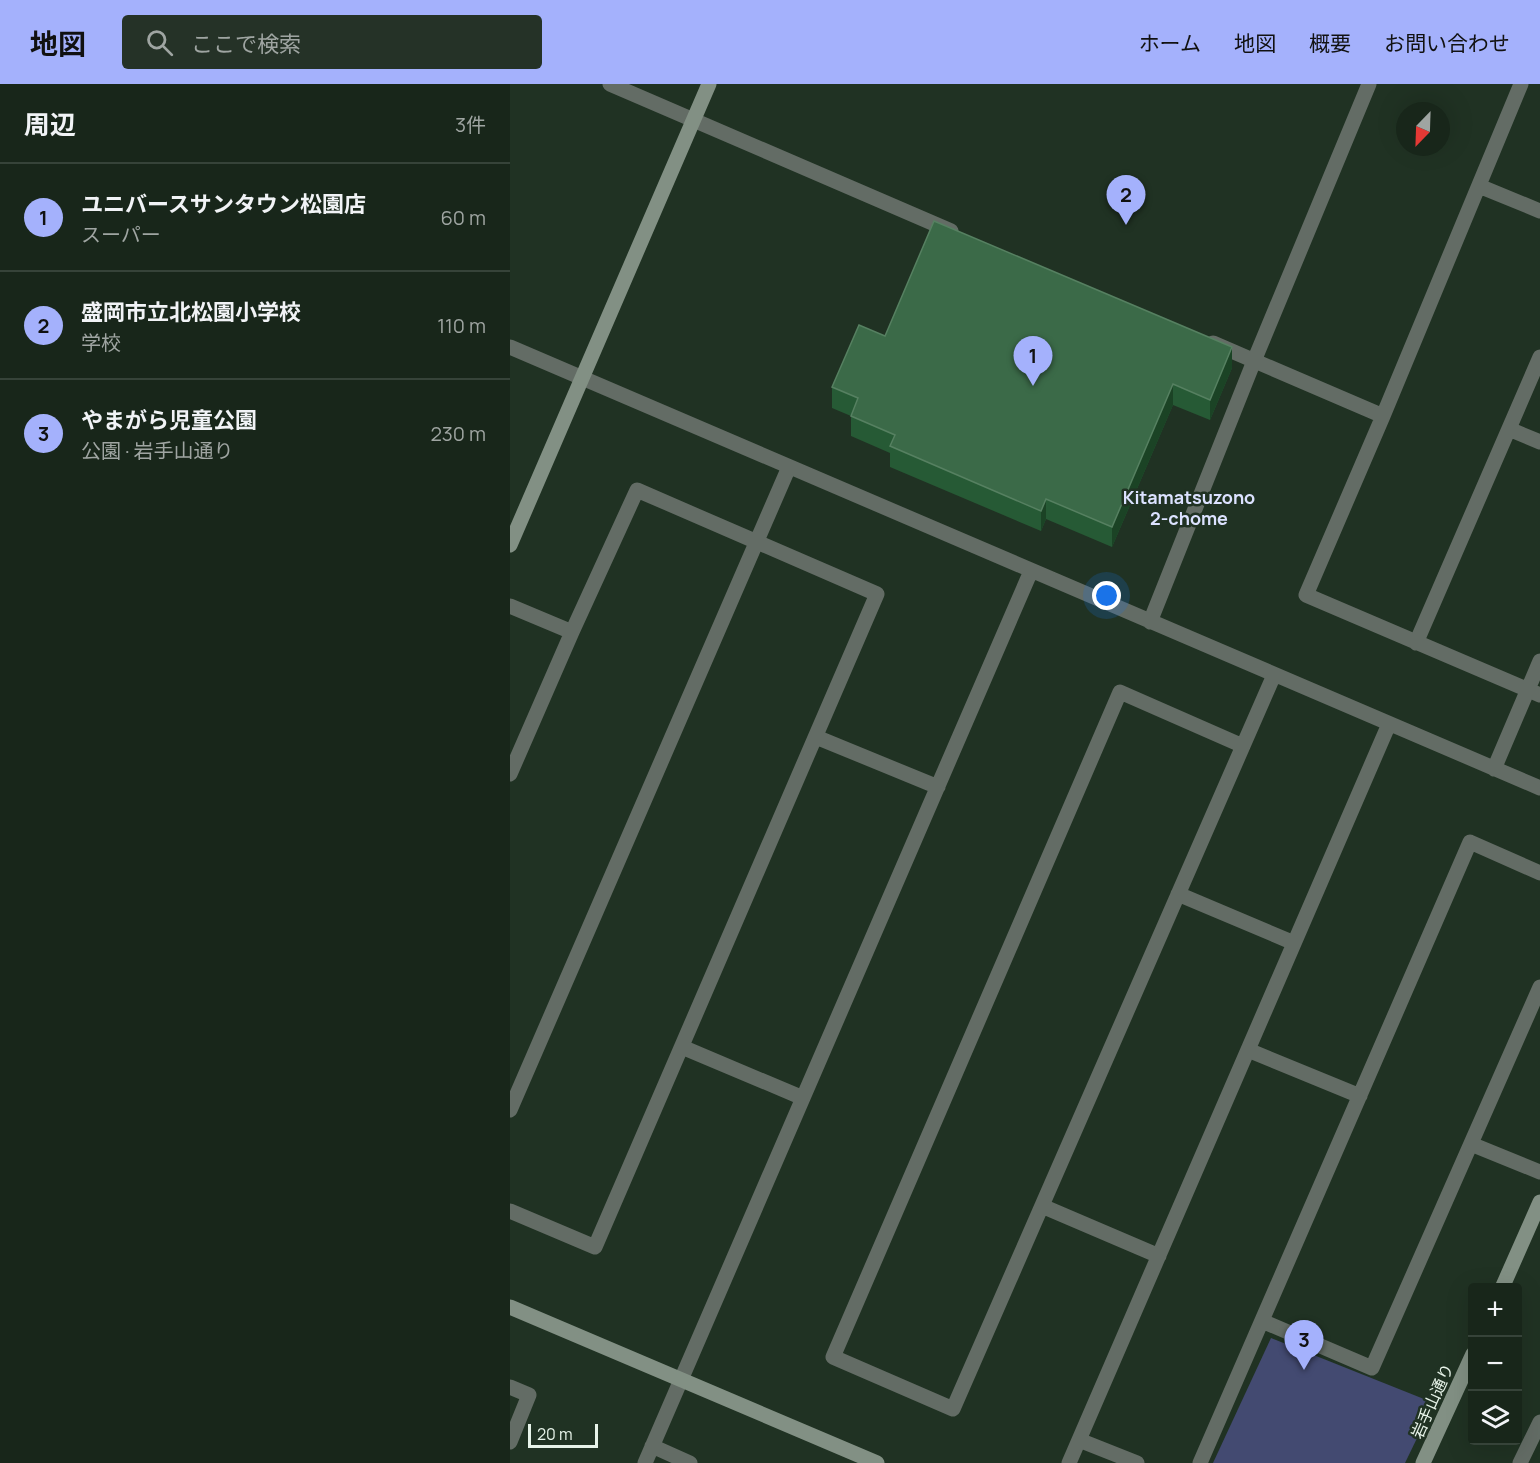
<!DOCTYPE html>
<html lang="ja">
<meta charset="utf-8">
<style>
body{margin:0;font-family:Manrope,"Noto Sans JP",sans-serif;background:#253227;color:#f1f3f6}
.controls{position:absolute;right:18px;bottom:18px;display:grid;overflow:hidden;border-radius:6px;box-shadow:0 6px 24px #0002}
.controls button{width:54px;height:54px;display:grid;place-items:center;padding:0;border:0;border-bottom:2px solid #364339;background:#18261a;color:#f1f3f6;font:30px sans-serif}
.compass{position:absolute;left:886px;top:18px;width:54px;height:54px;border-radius:50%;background:#18261a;box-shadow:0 6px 24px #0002;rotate:203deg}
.scale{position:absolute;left:18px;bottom:15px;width:70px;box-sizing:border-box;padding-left:6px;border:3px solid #e7f3e9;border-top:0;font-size:16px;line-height:21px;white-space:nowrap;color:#e7f3e9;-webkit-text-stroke:4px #203223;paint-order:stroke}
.you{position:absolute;left:597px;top:512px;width:21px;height:21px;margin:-15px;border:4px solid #fff;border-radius:50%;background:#1a73e8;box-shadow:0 0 0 9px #1a73e833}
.badge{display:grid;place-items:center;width:39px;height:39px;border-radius:50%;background:#a4b1fc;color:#111;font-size:20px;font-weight:700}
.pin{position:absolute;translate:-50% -50px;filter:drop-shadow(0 2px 3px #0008)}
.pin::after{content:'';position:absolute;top:32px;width:21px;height:18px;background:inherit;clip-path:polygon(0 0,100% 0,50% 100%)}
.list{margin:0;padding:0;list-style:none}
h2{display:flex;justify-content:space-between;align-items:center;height:78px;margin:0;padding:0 24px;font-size:26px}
h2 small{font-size:20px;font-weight:400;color:#9fa5a2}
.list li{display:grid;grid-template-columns:39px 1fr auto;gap:18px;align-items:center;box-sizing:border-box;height:108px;padding:0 24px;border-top:2px solid #364339}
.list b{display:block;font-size:22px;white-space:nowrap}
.list p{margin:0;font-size:20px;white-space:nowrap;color:#9fa5a2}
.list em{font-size:20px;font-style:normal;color:#9fa5a2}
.icon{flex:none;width:33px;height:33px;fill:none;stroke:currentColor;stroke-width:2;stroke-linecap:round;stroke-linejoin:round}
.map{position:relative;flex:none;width:1030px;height:1379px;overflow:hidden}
header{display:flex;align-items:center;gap:36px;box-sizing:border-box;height:84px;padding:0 30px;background:#a4b1fc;color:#111}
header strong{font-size:28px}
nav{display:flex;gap:33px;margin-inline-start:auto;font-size:21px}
.search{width:420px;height:54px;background:#253227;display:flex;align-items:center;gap:15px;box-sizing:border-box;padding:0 21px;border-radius:6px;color:#9fa5a2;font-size:22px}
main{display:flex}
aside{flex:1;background:#18261a}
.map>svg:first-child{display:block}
.green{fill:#434a71}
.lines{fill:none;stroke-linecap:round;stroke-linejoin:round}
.street{stroke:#636c65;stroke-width:15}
.secondary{stroke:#829084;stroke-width:15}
.wall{fill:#265a35}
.shaded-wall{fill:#1b4325}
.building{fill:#3b6a48;stroke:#568061;stroke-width:1.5}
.labels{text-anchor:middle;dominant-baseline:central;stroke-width:5;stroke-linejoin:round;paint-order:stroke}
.street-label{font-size:16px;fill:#e7f3e9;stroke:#203223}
.neighbourhood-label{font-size:18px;font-weight:bold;fill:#dce2ff;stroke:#203223}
</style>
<header>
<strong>地図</strong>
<div class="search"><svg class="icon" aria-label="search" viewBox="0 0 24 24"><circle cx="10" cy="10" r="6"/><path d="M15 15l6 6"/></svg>ここで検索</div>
<nav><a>ホーム</a><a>地図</a><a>概要</a><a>お問い合わせ</a></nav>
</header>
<main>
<aside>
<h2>周辺<small>3件</small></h2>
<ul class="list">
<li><span class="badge">1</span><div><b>ユニバースサンタウン松園店</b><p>スーパー</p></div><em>60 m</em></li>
<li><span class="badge">2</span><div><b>盛岡市立北松園小学校</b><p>学校</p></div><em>110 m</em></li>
<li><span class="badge">3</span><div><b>やまがら児童公園</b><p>公園 · 岩手山通り</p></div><em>230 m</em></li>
</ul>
</aside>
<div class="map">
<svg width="1030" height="1379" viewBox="0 0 1030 1379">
<rect width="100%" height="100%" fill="#203223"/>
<!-- green -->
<path class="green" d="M761,1254L924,1319L895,1379H703Z"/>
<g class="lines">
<!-- street -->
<path class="street" d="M100,0L441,147
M1011,0L873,332L796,511L1030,611
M969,102L1030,127
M703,259L873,332
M0,263L1030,704
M999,345L1030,358
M0,522L62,548
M640,538L744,277L859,0
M906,559L1030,273
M306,653L428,703
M733,662L610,608L323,1273L443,1325L764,591
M984,685L1030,577
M0,690L62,548L127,406L367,510L85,1163L0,1127
M668,810L784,859
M172,963L293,1014
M738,966L850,1012
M0,1026L279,383
M961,1060L1030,1088
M532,1122L649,1172
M752,1237L862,1284L1030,903
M0,1303L19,1311L0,1358
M569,1356L627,1379
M142,1362L180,1379
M135,1379L521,487
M559,1379L879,640
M690,1379L960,758L1030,789
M1010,1379L1030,1338"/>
<!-- secondary -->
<path class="secondary" d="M0,461L199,0
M992,1204L1030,1118
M0,1223L367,1379
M913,1379L963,1270"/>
</g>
<!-- wall -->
<path class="wall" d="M375,252L722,284L700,336L663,321L602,463L536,435L531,447L380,383V369L341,352V332L322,324V303Z"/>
<!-- shaded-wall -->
<path class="shaded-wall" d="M722,263V284L700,336V316Z
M663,300V321L602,463V443Z
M536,415V435L531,447V427Z"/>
<!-- building -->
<path class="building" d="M424,137L722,263L700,316L663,300L602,443L536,415L531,427L380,362L385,351L341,332L348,314L322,303L349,241L375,252Z"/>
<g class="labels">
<!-- street labels -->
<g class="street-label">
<text transform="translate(922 1317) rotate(-66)">岩手山通り</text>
</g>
<!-- neighbourhood labels -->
<g class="neighbourhood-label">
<text x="679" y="413">Kitamatsuzono<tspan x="679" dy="21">2-chome</tspan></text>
</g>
</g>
</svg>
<div class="controls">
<button>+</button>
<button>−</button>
<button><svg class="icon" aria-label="layers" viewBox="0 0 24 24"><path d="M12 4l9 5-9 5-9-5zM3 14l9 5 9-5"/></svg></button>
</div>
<svg class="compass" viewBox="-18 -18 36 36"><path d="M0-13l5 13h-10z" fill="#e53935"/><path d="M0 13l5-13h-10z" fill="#9fa5a2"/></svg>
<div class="scale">20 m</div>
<div class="you"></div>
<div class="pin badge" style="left:523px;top:302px">1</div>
<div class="pin badge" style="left:616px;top:141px">2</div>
<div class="pin badge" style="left:794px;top:1286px">3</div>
</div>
</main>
